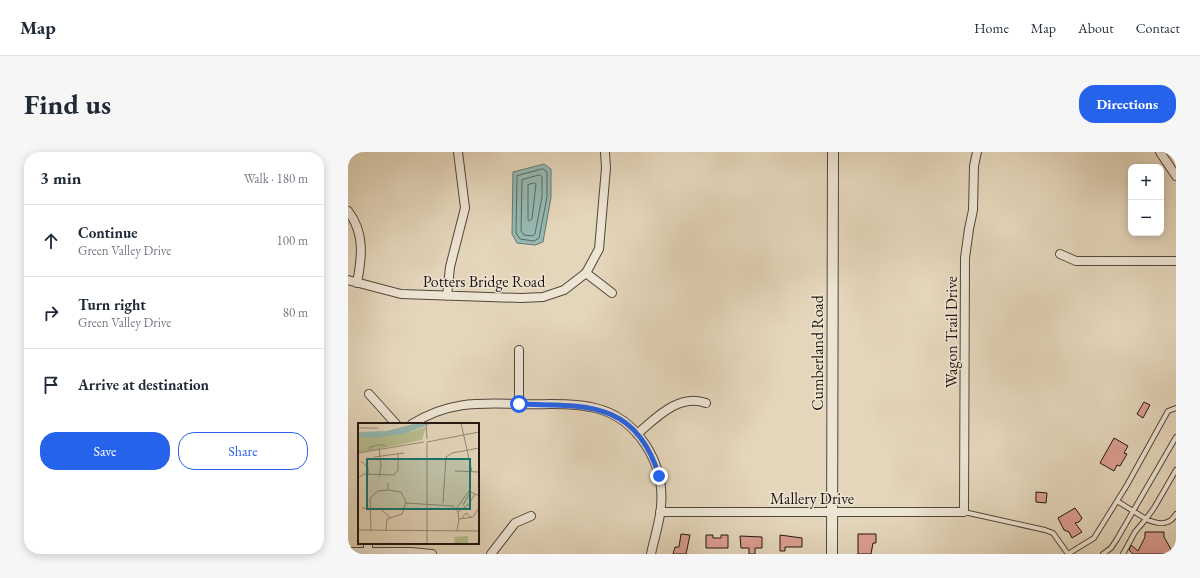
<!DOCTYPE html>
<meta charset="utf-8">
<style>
body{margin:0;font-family:"EB Garamond",serif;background:#f6f6f7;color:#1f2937}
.controls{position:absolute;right:12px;top:12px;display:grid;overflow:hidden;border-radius:8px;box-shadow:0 2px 10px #0003}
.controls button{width:36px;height:36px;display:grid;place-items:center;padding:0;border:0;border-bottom:1px solid #e0e1e3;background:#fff;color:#1f2937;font:20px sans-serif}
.stop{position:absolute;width:12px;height:12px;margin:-9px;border:3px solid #2563eb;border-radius:50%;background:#fff}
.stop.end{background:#2563eb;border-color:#fff;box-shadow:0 1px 4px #0008}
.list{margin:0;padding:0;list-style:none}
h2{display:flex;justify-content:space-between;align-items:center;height:52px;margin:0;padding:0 16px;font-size:17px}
h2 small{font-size:13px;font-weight:400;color:#747a83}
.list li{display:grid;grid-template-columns:26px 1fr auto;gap:12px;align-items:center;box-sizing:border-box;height:72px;padding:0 16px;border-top:1px solid #e0e1e3}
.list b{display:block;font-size:15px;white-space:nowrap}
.list p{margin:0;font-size:13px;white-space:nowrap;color:#747a83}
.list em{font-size:13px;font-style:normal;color:#747a83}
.actions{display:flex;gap:8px;padding:12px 16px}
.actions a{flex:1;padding:9px 0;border:1px solid #2563eb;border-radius:16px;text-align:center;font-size:14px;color:#2563eb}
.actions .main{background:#2563eb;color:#fff}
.icon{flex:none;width:22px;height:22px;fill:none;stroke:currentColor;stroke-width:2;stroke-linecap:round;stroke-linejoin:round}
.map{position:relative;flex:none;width:828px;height:402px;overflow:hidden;border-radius:16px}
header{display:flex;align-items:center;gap:24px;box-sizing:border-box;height:56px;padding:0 20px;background:#fff;border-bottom:1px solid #e0e1e3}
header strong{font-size:19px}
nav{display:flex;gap:22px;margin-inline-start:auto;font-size:14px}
.intro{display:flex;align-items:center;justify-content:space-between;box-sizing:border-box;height:96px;padding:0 24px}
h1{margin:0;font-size:28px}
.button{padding:10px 18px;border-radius:16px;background:#2563eb;color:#fff;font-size:14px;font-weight:700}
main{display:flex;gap:24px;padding:0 24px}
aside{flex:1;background:#fff;border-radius:16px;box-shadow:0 2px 10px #0003}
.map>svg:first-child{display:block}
.water{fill:#95b9b2;stroke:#677871}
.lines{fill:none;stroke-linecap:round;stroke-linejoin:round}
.shore{stroke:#5c6861;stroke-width:1}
.building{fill:#dc9d90;stroke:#221610}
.service-casing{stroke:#52463b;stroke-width:6}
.minor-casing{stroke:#52463b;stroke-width:10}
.tertiary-casing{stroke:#52463b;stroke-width:12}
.service{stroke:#ede4d3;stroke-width:4}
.minor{stroke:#ede4d3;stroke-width:8}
.tertiary{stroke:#ede4d3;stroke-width:10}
.route{stroke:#2563eb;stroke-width:5}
.labels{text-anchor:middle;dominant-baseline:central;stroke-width:3;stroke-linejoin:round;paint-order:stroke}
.street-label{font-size:16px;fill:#221610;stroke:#ede4d3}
.inset-road{fill:none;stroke:#968977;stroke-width:1}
.view{fill:#0f766e;fill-opacity:0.15;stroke:#0f766e;stroke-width:2}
.inset-edge{fill:none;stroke:#221610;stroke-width:2}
</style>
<header>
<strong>Map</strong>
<nav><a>Home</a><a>Map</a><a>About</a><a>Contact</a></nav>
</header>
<div class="intro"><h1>Find us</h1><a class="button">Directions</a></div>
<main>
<aside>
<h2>3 min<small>Walk · 180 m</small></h2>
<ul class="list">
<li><svg class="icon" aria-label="ahead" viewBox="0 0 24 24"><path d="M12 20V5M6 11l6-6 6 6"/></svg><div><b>Continue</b><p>Green Valley Drive</p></div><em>100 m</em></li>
<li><svg class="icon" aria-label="right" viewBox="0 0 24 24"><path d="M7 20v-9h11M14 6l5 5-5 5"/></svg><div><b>Turn right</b><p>Green Valley Drive</p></div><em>80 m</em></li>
<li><svg class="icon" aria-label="arrive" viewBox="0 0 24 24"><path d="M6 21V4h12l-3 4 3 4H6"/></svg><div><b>Arrive at destination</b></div></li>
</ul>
<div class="actions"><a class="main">Save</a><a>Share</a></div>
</aside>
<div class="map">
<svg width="828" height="402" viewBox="0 0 828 402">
<rect width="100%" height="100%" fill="#e4d6bb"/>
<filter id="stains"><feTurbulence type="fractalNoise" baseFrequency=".005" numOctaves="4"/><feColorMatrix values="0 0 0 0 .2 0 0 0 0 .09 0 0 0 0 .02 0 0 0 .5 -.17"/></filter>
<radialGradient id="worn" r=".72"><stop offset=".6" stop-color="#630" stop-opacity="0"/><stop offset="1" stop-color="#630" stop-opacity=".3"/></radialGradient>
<!-- water -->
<path class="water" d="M196,12L203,17V45L195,90L187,93L169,91L164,82L165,20Z"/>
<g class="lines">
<!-- shore -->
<path class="shore" d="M195,17L199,20V45L191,86L186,89L172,87L168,81L169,24Z
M192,23L194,25V45L187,82L185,84L176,83L173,79L174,28Z
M186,31L188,32L184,67L181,69L180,67V33Z"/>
</g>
<!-- building -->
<path class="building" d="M796,250L802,253L795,266L789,262Z
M766,286L780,294L776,301L779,302L772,314L769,313L766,319L752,311Z
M688,340L699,341L698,351L688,350Z
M727,356L734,366L731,370L727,371L734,380L724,386L721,380L716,378L710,366Z
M797,380H816V385L824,399L828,392V402H785L781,398L783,393L790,399L797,385Z
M333,382L342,383L338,402H325L327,395H331Z
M510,382H528V391H525L523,402H510Z
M358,383H365V386H373V383H380V396H358Z
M432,383L454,386V395H437V399H432Z
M392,384L414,385V396H407V402H401V396H393Z"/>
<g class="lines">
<!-- service casing -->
<g class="service-casing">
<path id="service" d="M769,349L798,367L806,356L828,318
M616,360L697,378L705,381L720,402
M720,402L746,386L779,333L820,259L828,256
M755,402L763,396L769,387L828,285
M775,402L787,380L798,367C809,372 821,375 828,362"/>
</g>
<!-- minor casing -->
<g class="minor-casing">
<path id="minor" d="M812,0L828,24
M0,59C17,81 14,105 9,131
M712,102L728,109H828
M238,121L264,141
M0,128L53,142L173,146L195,145L216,138L238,121L251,97L258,16L257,0
M99,144L102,115L117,56L110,0
M171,198V252C196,253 223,250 247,256C290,266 317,312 313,354C312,370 306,387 303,402
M21,242L48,272
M64,272C101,249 130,251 171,252
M289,282C308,266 331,241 358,251
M312,360H616L617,106L621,77L625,58L626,14L629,0
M20,391V402
M0,400H63L84,402
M143,402L167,371L183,364"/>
</g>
<!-- tertiary casing -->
<g class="tertiary-casing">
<path id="tertiary" d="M484,402L485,0"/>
</g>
<!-- service -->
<use href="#service" class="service"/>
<!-- minor -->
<use href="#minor" class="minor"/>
<!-- tertiary -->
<use href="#tertiary" class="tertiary"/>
</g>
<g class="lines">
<!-- route -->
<path class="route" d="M171,252C237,254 288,248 311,324"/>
</g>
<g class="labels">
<!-- street labels -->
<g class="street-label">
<text x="136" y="129">Potters Bridge Road</text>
<text transform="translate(603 180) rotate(-90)">Wagon Trail Drive</text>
<text transform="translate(469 201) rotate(-90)">Cumberland Road</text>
<text x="464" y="346">Mallery Drive</text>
</g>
</g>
<!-- overview -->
<g transform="translate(10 271)">
<rect width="121" height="121" fill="#e4d6bb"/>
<path d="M68,4L64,17L0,30V14L46,11ZM110,113V121H97L96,114Z" fill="#b7bd8d"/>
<path d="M59,0H75L46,11L14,15L0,14V9L29,8Z" fill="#95b9b2"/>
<path class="inset-road" d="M68,0L69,16M103,0L114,49M0,5H20M69,19V121M69,19L121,9M21,25L23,43L21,54M11,27L12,24L21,22H26L28,24M0,30L66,19M16,34L46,30M3,38L10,45V52M97,48L121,49M0,55L6,51L36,52L40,47V30M48,80L95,83L100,89L101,96M85,80L88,34L94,30L121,25M105,82L113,68M4,85L22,86L32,94M98,86L111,68L117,71M100,89L111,81L117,71L121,73M104,95L108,90L114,95M0,107L121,108M13,108L12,75L20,68L30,67M28,108L29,96L44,91L48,79L43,69L30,67V60M99,108L101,96L115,94L121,85M120,121L121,109"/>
<path class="view" d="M9,36H112V86H9Z"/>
<rect width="121" height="121" class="inset-edge"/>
</g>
<rect width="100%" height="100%" filter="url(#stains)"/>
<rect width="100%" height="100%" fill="url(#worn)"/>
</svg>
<div class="controls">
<button>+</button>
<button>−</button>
</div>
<div class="stop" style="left:171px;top:252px"></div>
<div class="stop end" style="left:311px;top:324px"></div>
</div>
</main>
